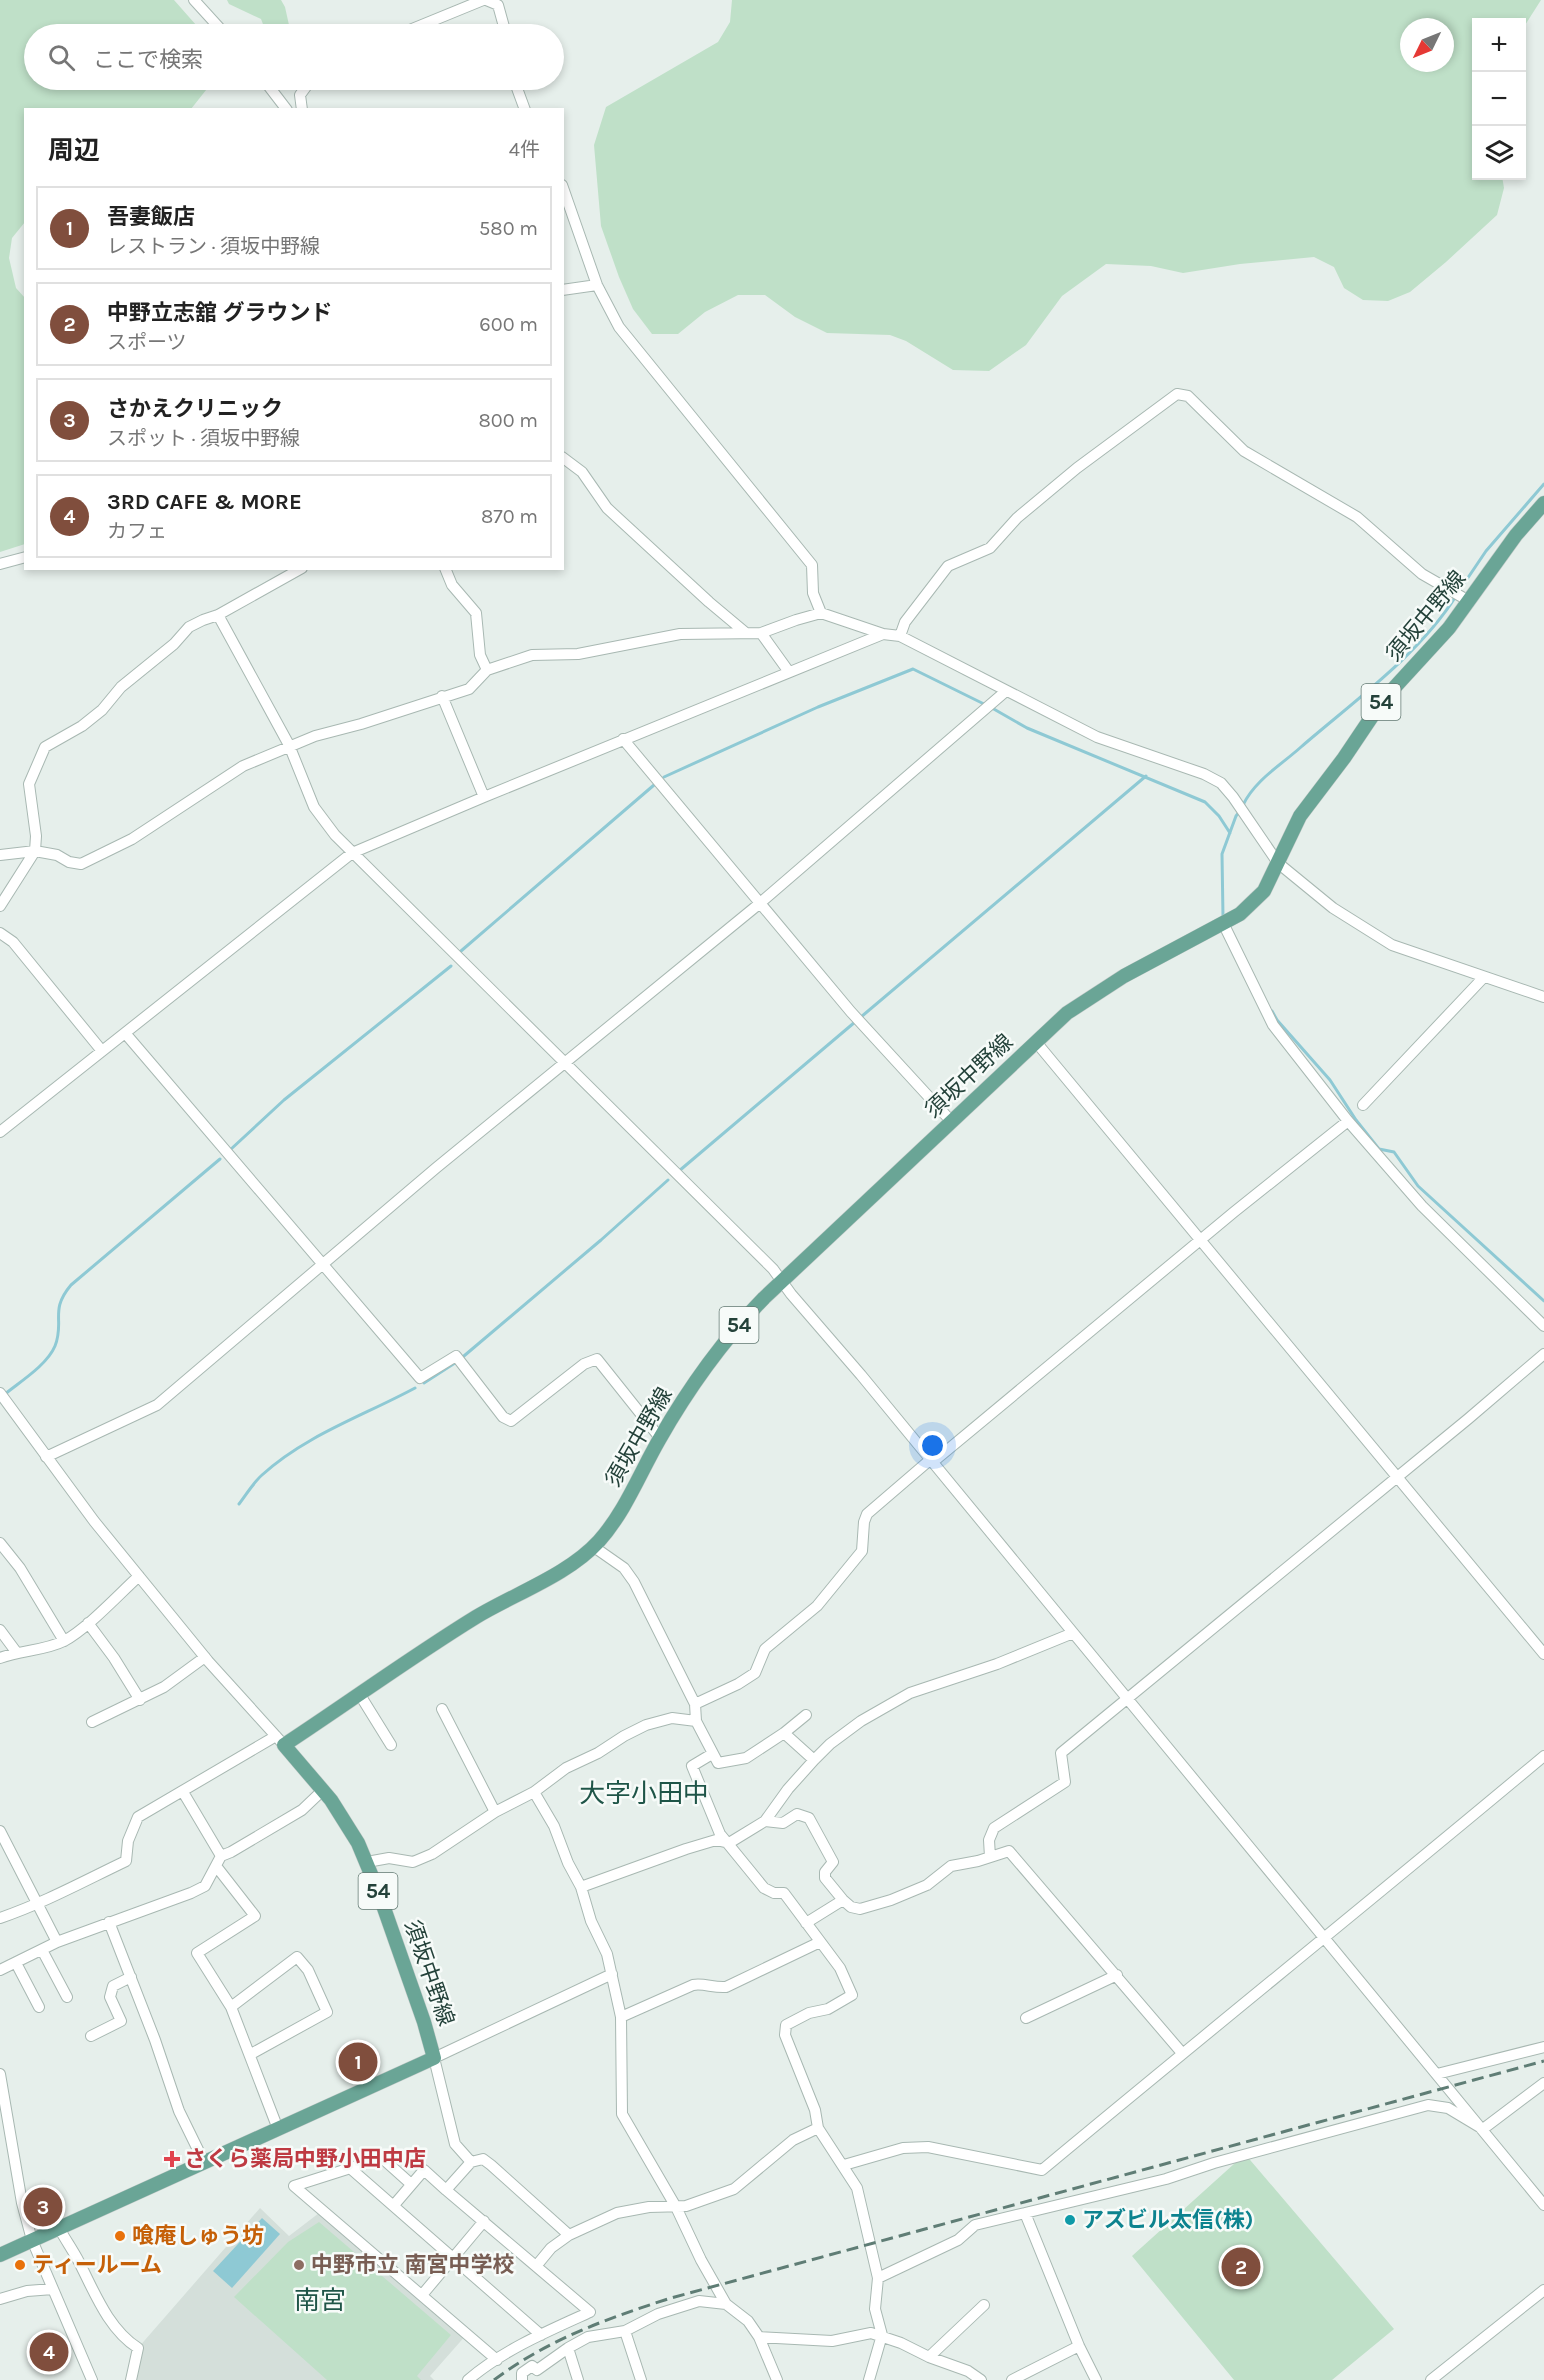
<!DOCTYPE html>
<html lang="ja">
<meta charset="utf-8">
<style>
body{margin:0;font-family:Karla,"Noto Sans JP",sans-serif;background:#f6f6f6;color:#222}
.controls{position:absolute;right:18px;top:18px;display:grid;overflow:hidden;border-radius:0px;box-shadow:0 3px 9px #0003}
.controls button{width:54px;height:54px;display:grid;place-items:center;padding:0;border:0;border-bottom:2px solid #e0e0e0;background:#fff;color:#222;font:30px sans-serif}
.compass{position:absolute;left:1400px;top:18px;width:54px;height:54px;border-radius:50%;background:#fff;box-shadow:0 3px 9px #0003;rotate:227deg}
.you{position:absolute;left:933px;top:1446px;width:21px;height:21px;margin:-15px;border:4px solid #fff;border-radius:50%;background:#1a73e8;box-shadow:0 0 0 9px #1a73e833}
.badge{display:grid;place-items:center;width:39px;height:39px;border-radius:50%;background:#804e3d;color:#fff;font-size:20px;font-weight:700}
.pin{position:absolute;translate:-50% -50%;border:3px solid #fff;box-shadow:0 2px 6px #0006}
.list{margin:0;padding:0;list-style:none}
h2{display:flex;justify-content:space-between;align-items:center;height:78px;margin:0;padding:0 24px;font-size:26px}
h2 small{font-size:20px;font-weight:400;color:#767676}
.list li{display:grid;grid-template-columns:39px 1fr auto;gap:18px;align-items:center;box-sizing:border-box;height:84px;margin:0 12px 12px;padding:0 12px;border:2px solid #e0e0e0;border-radius:0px}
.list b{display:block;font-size:22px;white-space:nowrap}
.list p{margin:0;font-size:20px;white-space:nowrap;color:#767676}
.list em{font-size:20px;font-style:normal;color:#767676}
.icon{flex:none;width:33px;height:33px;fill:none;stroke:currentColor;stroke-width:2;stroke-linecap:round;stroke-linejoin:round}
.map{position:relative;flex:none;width:1544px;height:2380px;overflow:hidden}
.search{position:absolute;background:#fff;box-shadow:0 3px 9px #0003;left:24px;top:24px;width:540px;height:66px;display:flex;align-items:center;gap:15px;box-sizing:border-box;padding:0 21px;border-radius:33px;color:#767676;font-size:22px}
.panel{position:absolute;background:#fff;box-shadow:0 3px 9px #0003;left:24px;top:108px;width:540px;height:462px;border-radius:0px}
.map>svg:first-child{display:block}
.built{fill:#d4dfda}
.green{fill:#bfe0c8;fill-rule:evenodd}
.water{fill:#8ec9d4}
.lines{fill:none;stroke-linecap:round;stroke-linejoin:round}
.stream{stroke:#8ec9d4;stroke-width:3}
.minor-casing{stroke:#a8b8b2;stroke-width:12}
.major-casing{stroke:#c2cac8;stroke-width:15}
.minor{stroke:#fff;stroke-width:10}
.major{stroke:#6aa596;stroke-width:14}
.rail{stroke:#5f7d75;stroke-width:3;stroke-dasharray:12 6;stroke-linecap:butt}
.health-dot{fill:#e0444e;stroke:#f7fbf9;stroke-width:2}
.culture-dot{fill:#0f9aa8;stroke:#f7fbf9;stroke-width:2}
.food-dot{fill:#e8710a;stroke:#f7fbf9;stroke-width:2}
.education-dot{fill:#8d6e63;stroke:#f7fbf9;stroke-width:2}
.labels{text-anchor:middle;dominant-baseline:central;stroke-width:5;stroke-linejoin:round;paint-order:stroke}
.shield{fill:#f7fbf9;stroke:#637a73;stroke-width:1.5}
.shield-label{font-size:21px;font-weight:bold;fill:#24423a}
.street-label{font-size:22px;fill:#24423a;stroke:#f7fbf9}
.health-label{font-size:22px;font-weight:bold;fill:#be3a42;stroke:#f7fbf9;text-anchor:start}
.culture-label{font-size:22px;font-weight:bold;fill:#0d838f;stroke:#f7fbf9;text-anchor:start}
.food-label{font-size:22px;font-weight:bold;fill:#c56008;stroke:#f7fbf9;text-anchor:start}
.education-label{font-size:22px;font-weight:bold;fill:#785e54;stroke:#f7fbf9;text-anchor:start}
.quarter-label{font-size:26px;fill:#1f5548;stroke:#f7fbf9}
</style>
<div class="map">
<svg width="1544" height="2380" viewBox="0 0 1544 2380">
<rect width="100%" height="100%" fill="#e6efeb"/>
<!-- built -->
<path class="built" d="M260,2208L289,2236L323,2210L467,2334L430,2376L434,2380H131L138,2348Z"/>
<!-- green -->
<path class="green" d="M0,0H174L204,34H34V80H214L191,109L26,110L25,222L12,238L9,258L16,288L25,298V544L0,552Z
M227,0H281L285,7L291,34H264L266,32L261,19L229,4Z
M732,0H1541L1522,30V22H1476V176H1502L1504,188L1497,215L1446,262L1410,292L1388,301L1363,300L1344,288L1334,267L1314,257L1240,264L1183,273L1151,266L1106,264L1062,296L1026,345L989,371L953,370L906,341L890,335L827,333L795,317L765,295H738L705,312L678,334H652L633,309L619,277L601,226L594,145L606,107L718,42L730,22ZM1409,27H1445V63H1409Z
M1245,2154L1394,2329L1332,2380H1234L1132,2256Z
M319,2222L451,2335L417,2376L421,2380H327L234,2297L288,2242Z"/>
<!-- water -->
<path class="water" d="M262,2218L280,2234L232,2288L213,2271Z"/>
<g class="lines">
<!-- stream -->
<path class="stream" d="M1459,591L1486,551L1544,484
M992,708L1027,728L1205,802L1219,816L1230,833
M664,777L818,707L913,669L986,705
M1243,805C1255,780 1281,765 1301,747C1353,702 1419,655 1456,596
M1223,917L1222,854L1236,816L1240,811
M461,951L654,785
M1272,1011L1277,1020L1330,1080L1356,1120L1379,1149L1394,1152L1418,1186L1544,1301
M861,1017L1146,776
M230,1150L284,1100L451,966
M679,1171L855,1022
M424,1383L458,1361L601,1240L668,1180
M5,1394C21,1381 47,1365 55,1346C65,1321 49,1311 71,1285L220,1159
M239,1504C246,1495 253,1483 262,1475C306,1435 363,1416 415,1388"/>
<!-- minor casing -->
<g class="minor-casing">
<path id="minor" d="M194,0L225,34
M486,0L498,5L506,34
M400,34L483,0
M264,80L287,110
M514,80L525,110
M302,110L300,95L308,84L316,80
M562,185L597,285L619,327L812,565L813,593L821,613
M562,290L597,285
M562,457L582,472L607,508L709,602L746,633
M0,564L26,557
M445,568L452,585L476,613L480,655L487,670
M218,615L289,745L314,807L335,835L773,1269L791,1294L861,1375L1544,2205
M761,633L789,672
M900,636L905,622L948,566L990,548L1017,518L1077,468L1177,394L1188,396L1244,451L1357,517L1422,574L1469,601
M442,696L484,797
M623,739L851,1012L951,1121
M0,855L35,851L57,855L69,862L81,864L132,839L243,766L315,736L361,724L469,689L487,670L532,655L578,654L680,634L761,633L796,620L821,613L883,634
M0,906L35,851L36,836L29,784L45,747L82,726L102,710L121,687L174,644L189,627L203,620L218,615L302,568
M1223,923L1273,1025L1348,1121L1422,1206L1544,1326
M0,933L13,942L102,1051
M125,1033L420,1378L456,1356L503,1417L511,1421L584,1364L597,1359L660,1438
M1036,1042L1544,1654
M1363,1105L1484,977
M0,1132L352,853L484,797L883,634L900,636L1097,737L1204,774L1221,783L1233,797L1278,863L1333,908L1392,945L1544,997
M0,1393L94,1521L208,1661L284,1745
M46,1457L157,1405L436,1168L759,904L1006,691
M933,1462L1234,1212L1348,1121
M0,1543L20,1568L64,1641
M594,1547L624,1568L634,1582L695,1704L738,1684L755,1673L765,1649L817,1606L862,1551L864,1522L867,1514L931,1459
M88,1623L114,1658L140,1700
M0,1630L17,1653
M0,1658C21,1650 44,1651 64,1641C88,1628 118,1595 139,1576
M360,1695L391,1745
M695,1704L696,1721L718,1763L746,1758L784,1733L806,1715
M442,1709L495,1812
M92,1722L164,1687L205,1657
M784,1733L814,1760
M712,1754L692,1766L720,1834L764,1888L774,1893H784L840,1968L852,1995L828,2009L809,2013L786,2025L785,2035L815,2110L818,2128L857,2188L878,2278L875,2309L882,2335L869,2380
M183,1792L221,1856
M534,1792L554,1826L568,1863L581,1887L591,1921L607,1954L621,2017L622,2114L676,2207L701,2260L726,2304L748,2321L759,2337L777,2380
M765,1821L783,1823L797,1814L809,1818L833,1862L825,1872V1878L843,1900L851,1907L860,1909L891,1900L927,1885L951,1866L978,1861L1009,1851L1182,2053
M0,1831L57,1942
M990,1857L989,1840L994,1828L1065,1782L1061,1753L1468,1419L1544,1354
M367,1862L389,1858L413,1862L432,1854L495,1812L534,1792L566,1768L598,1753L624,1736L646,1725L672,1718L696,1721
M216,1866L255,1916L197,1953L231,2007L278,2129
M581,1887L686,1849L716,1840L729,1843L734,1840L765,1821L788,1789L814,1760L830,1744L861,1721L910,1693L997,1664L1073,1633
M0,1918C44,1903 84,1881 126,1861L128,1841L138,1817L276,1736
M109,1922L155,2040L179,2111L204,2162
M806,1923L843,1900
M42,1950L67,1997
M16,1963L39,2007
M0,1970L57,1942L191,1893L205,1886L221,1856L231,1852L302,1810L323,1790
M231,2007L297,1957L308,1970L327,2012L251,2054
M621,2017L693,1985C704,1983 713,1988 726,1987L820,1942
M1026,2018L1117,1975
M91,2036L121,2021L110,1997L113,1986L131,1977
M0,2074L22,2203L32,2240L92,2380
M1437,2074L1544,2047
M471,2162L483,2159L491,2165L569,2235
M844,2165L903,2148L928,2147L1042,2170C1209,2031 1378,1895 1544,1756
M350,2168L541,2335
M411,2184L382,2158L294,2186L497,2360
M394,2205L424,2170L446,2190
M1025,2213L1166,2179L1214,2163L1428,2105L1448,2108L1483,2129L1544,2083
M59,2228C65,2239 72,2249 78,2260C94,2291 108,2329 138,2348L131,2380
M537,2265L551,2248L569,2235L617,2213L649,2207L686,2206L734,2189L793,2140L818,2128
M878,2278L958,2240L975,2225L1025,2213L1079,2346L1096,2380
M422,2295L484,2221
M0,2299L27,2291L53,2289
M625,2331L641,2380
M759,2337L832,2341L871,2333L901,2343L929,2357L968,2371L981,2380
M568,2348L578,2380
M929,2357L984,2305
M468,2380C503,2350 548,2331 590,2312L446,2190L471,2162L455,2144L434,2058L612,1974
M522,2380V2373L532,2366L537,2370L568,2348L588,2337L625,2331L658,2314L699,2301L726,2304
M1012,2380L1079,2346
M1431,2380L1544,2290"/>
</g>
<!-- major casing -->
<g class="major-casing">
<path id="major" d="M0,2255L434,2058L424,2022L378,1891L358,1843L331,1800L284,1745C348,1703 411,1657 476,1617C516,1593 568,1575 599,1541C625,1512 640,1473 659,1440C688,1389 723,1340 764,1298L1067,1013L1124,976L1240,914L1264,891L1300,816L1344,758L1383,700L1449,628L1516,535L1544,503"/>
</g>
<!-- minor -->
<use href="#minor" class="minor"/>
<!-- major -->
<use href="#major" class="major"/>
<!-- rail -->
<path class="rail" d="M494,2380C547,2340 608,2318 671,2298L1544,2061"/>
</g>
<!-- markers -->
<path class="health-dot" d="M169 2150h6v6h6v6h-6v6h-6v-6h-6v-6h6z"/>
<circle class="culture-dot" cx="1070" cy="2220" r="6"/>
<g class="food-dot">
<circle cx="120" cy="2236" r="6"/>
<circle cx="20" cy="2265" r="6"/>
</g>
<circle class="education-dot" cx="299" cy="2265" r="6"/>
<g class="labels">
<!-- shield labels -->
<g class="shield">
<rect x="1361.5" y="684" width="39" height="36" rx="4.5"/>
<rect x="719.5" y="1307" width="39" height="36" rx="4.5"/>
<rect x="358.5" y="1873" width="39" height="36" rx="4.5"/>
</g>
<g class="shield-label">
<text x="1381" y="702">54</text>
<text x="739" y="1325">54</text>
<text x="378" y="1891">54</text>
</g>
<!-- street labels -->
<g class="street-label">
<text transform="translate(1426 616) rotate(-50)">須坂中野線</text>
<text transform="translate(969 1076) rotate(-43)">須坂中野線</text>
<text transform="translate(639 1437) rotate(-60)">須坂中野線</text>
<text transform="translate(429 1973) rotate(71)">須坂中野線</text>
</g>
<!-- health labels -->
<g class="health-label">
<text x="184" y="2159">さくら薬局中野小田中店</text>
</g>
<!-- culture labels -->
<g class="culture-label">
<text x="1082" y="2220">アズビル太信(株)</text>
</g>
<!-- food labels -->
<g class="food-label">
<text x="132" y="2236">喰庵しゅう坊</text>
<text x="32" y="2265">ティールーム</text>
</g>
<!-- education labels -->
<g class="education-label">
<text x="311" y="2265">中野市立 南宮中学校</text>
</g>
<!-- quarter labels -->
<g class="quarter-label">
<text x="644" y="1793">大字小田中</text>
<text x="320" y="2300">南宮</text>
</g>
</g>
</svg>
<div class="controls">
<button>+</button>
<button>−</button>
<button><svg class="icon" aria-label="layers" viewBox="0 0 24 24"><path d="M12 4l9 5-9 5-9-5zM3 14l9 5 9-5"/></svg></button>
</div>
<svg class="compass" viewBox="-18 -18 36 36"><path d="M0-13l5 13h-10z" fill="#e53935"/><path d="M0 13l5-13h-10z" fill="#767676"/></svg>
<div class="you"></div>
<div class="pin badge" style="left:358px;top:2062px">1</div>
<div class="pin badge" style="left:1241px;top:2267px">2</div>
<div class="pin badge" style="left:43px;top:2207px">3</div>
<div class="pin badge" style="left:49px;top:2352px">4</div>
<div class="search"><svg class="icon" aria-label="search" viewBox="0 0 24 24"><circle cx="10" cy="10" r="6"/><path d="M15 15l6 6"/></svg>ここで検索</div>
<section class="panel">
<h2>周辺<small>4件</small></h2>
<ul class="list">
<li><span class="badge">1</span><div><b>吾妻飯店</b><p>レストラン · 須坂中野線</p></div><em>580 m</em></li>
<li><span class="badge">2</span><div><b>中野立志舘 グラウンド</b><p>スポーツ</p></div><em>600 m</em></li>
<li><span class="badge">3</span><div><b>さかえクリニック</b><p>スポット · 須坂中野線</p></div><em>800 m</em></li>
<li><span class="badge">4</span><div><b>3RD CAFE &amp; MORE</b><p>カフェ</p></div><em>870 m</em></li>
</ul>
</section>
</div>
